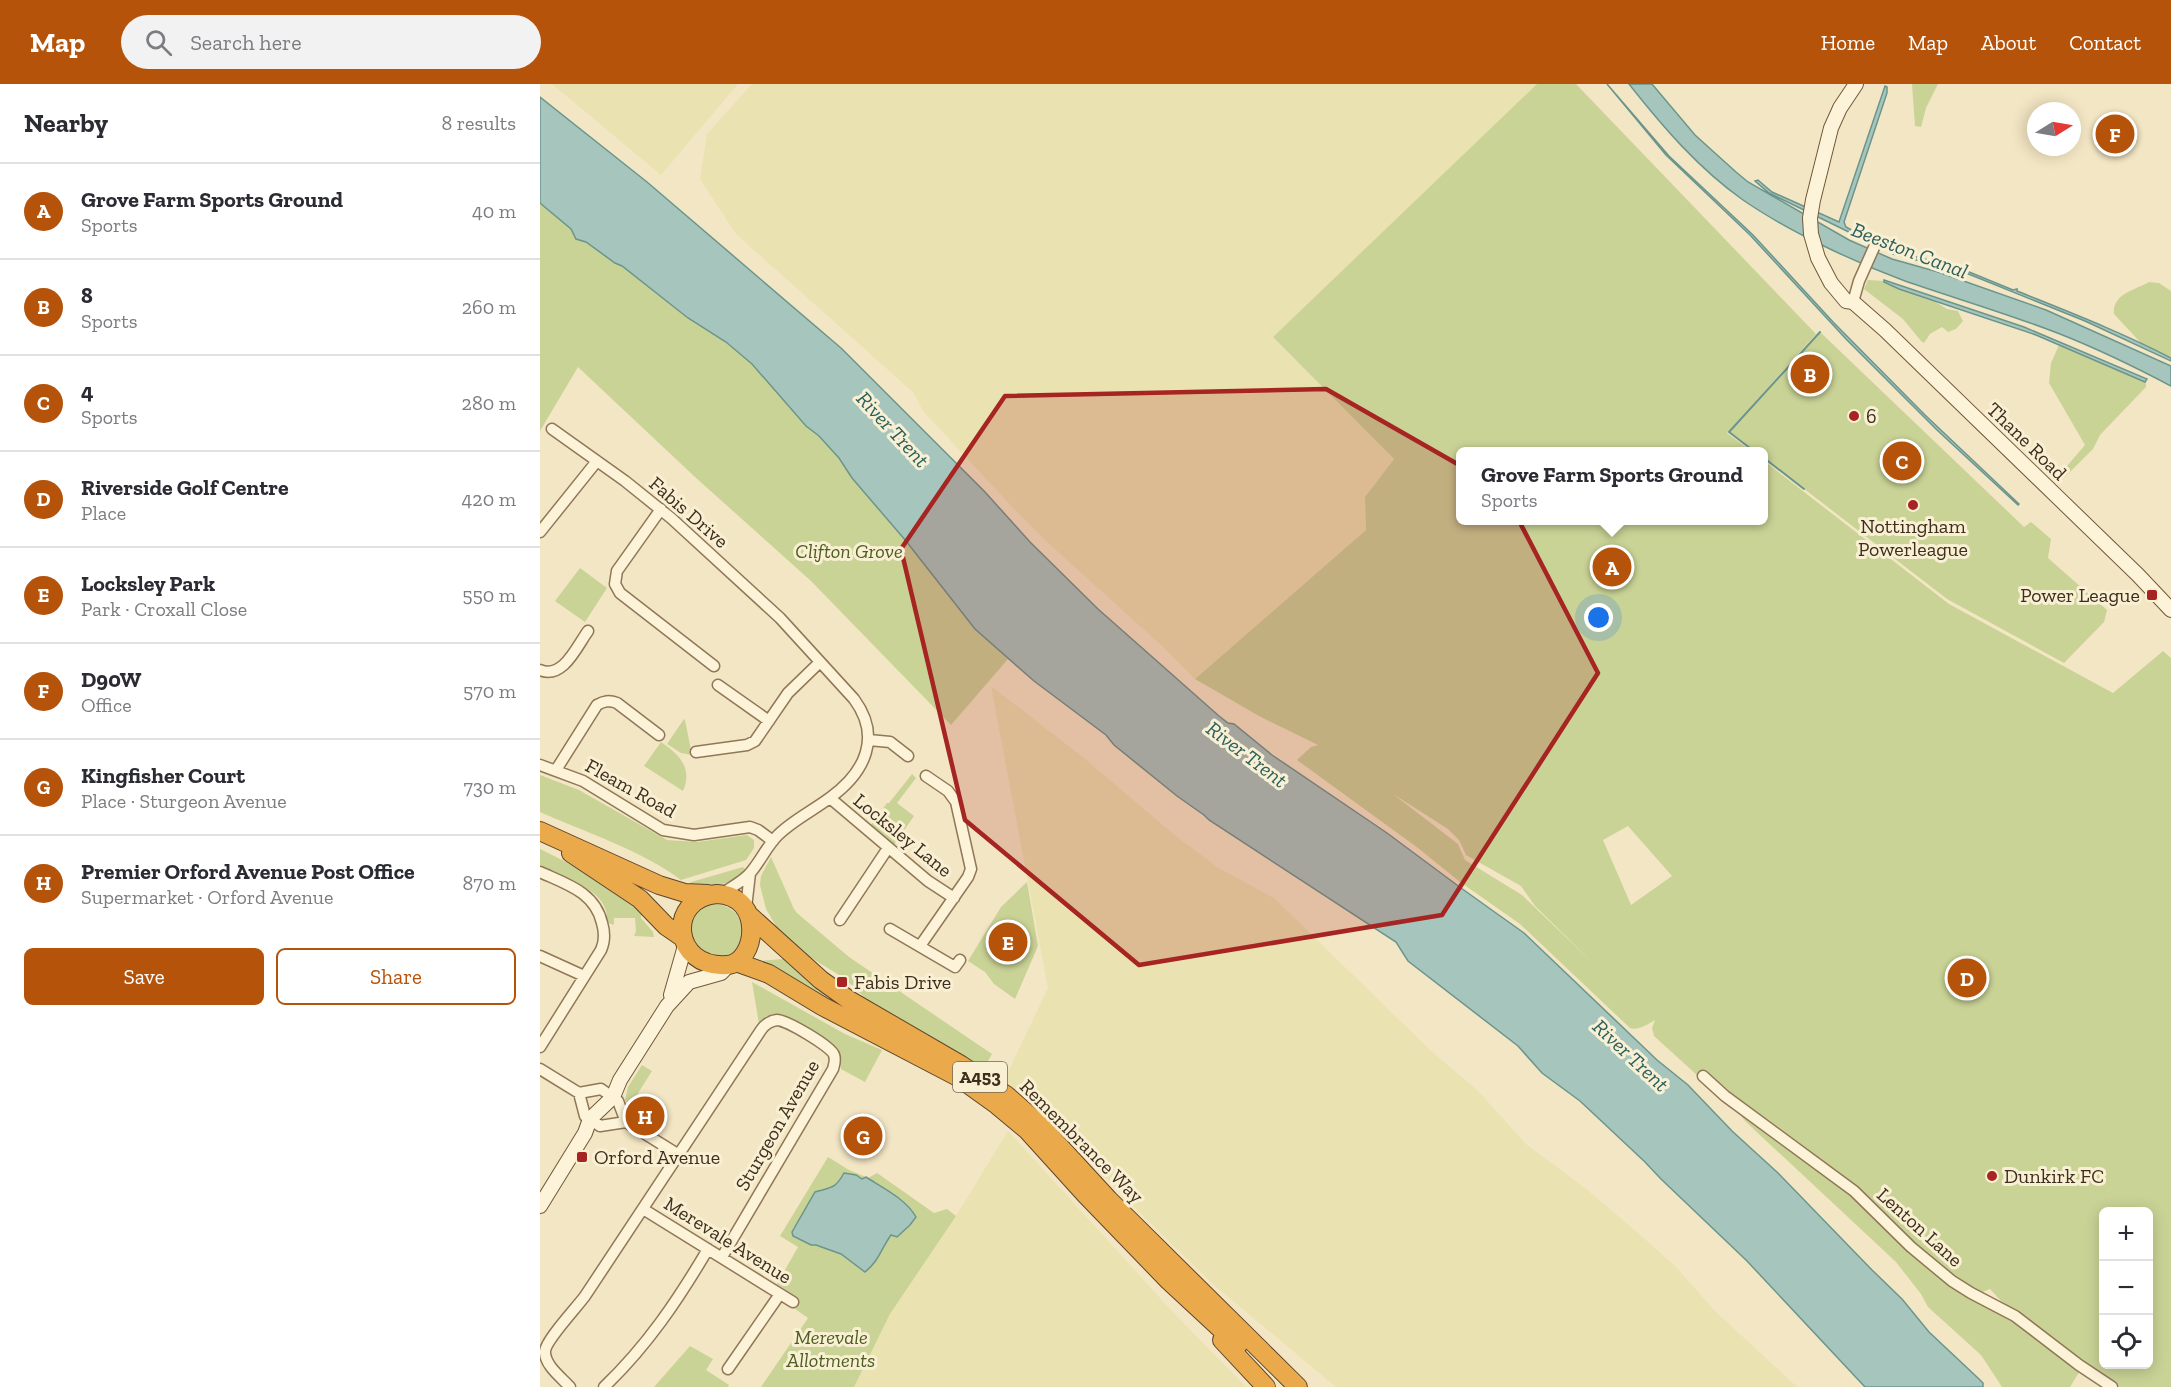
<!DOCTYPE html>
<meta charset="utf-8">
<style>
body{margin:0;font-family:"Zilla Slab",serif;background:#f2f2f3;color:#2b2b33}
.controls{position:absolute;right:18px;bottom:18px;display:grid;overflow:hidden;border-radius:9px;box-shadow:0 3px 15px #0003}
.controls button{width:54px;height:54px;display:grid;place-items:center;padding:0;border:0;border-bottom:2px solid #e1e1e2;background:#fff;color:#2b2b33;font:30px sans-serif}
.compass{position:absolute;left:1487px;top:18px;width:54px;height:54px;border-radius:50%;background:#fff;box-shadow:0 3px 15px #0003;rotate:79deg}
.you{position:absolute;left:1059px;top:534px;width:21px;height:21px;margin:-15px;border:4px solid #fff;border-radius:50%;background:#1a73e8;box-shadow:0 0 0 9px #1a73e833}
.badge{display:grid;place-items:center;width:39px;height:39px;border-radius:50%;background:#b45309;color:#fff;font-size:20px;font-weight:700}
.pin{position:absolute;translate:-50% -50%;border:3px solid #fff;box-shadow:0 2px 6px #0006}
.popup{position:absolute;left:916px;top:363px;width:312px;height:78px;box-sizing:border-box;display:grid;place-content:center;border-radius:9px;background:#fff;filter:drop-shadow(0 2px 4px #0005);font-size:20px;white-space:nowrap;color:#7c7c81}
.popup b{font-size:22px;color:#2b2b33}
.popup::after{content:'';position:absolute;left:50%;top:100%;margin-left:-12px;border:12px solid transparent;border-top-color:#fff}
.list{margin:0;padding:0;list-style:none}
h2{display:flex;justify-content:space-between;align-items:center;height:78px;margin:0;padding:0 24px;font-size:26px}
h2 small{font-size:20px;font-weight:400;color:#7c7c81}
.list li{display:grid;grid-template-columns:39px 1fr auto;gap:18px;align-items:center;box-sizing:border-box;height:96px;padding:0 24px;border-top:2px solid #e1e1e2}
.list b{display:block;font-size:22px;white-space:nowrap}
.list p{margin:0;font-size:20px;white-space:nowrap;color:#7c7c81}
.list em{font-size:20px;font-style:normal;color:#7c7c81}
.actions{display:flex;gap:12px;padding:18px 24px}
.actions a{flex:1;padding:14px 0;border:2px solid #b45309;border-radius:9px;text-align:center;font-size:21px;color:#b45309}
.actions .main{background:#b45309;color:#fff}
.icon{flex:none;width:33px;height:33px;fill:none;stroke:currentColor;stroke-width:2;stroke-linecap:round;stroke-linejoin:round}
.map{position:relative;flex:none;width:1631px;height:1303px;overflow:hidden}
header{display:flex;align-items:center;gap:36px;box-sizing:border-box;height:84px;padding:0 30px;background:#b45309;color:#fff}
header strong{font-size:28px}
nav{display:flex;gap:33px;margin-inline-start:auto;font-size:21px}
.search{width:420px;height:54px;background:#f2f2f3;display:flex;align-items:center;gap:15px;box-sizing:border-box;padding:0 21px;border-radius:33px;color:#7c7c81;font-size:22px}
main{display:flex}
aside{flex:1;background:#fff}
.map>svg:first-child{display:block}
.farmland{fill:#eae2b0}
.green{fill:#cad396;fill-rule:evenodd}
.water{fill:#a6c6bd;stroke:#6b958c;stroke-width:1.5}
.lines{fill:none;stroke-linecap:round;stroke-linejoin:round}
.stream{stroke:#6b958c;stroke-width:2}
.street-casing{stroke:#907758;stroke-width:13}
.secondary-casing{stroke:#72583b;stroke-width:16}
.highway-casing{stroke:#5d452c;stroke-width:20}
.street{stroke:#fcf3d8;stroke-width:10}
.secondary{stroke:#fcf3d8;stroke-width:14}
.highway{stroke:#eaaa4c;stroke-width:18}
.marked{fill:#a62421;fill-opacity:0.2;stroke:#a62421;stroke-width:4.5;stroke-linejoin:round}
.poi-dot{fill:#a62421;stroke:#f9f0d4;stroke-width:2}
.labels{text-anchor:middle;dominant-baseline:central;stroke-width:6;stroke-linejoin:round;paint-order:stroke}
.shield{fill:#f9f0d4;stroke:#766854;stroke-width:1.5}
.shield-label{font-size:18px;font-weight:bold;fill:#3e2e1d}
.poi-label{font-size:20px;fill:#3e2e1d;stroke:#f9f0d4;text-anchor:start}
.street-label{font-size:20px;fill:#3e2e1d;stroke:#f9f0d4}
.park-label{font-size:20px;font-style:italic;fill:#4c5d22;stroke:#f9f0d4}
.water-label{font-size:21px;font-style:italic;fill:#2b605e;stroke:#f9f0d4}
</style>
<header>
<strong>Map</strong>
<div class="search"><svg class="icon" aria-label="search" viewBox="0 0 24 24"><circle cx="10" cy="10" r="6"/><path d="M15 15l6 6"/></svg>Search here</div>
<nav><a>Home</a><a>Map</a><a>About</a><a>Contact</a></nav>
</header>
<main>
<aside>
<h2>Nearby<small>8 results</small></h2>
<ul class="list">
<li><span class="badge">A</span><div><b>Grove Farm Sports Ground</b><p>Sports</p></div><em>40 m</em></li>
<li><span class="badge">B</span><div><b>8</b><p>Sports</p></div><em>260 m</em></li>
<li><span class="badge">C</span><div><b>4</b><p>Sports</p></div><em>280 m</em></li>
<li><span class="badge">D</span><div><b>Riverside Golf Centre</b><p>Place</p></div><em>420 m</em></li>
<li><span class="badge">E</span><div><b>Locksley Park</b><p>Park · Croxall Close</p></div><em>550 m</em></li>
<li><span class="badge">F</span><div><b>D90W</b><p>Office</p></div><em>570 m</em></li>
<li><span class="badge">G</span><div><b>Kingfisher Court</b><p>Place · Sturgeon Avenue</p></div><em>730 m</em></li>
<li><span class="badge">H</span><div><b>Premier Orford Avenue Post Office</b><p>Supermarket · Orford Avenue</p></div><em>870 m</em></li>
</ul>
<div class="actions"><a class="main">Save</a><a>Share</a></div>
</aside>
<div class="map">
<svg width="1631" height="1303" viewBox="0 0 1631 1303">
<rect width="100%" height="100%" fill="#f3e6c4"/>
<!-- farmland -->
<path class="farmland" d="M12,0H198L121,91Z
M212,0H997L733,253L854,375L825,413L826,446L655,595L621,561L507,458L477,428L383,327L374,309L196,150L160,95L167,50Z
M451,602L544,674L632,749L677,783L734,814L890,966L937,1006L987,1061L1045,1104L1097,1148L1135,1182L1174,1226L1257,1303H796L674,1201L604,1133L498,1024L463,995L469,986L508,904Z
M468,1047L631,1226L706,1303H314L350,1230L416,1132Z"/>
<!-- green -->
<path class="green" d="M997,0H1036L1276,250L1187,349L1211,367L920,368V436H1224V377L1409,520L1573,609L1623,567L1631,574V1303H1580L1461,1217L1450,1205L1440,1209L1426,1202L1384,1169L1310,1097L1207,1022L1164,986L1158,992L1114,952L1112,944L1115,936C1108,940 1099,947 1090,944L980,840L920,798L878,764L757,676L771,663L778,661L719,632L655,595L826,446L825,413L854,375L733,253ZM853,710L908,745L919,756L926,771L981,802L995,822L1054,880L982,811L925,776L918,760ZM1088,742L1132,792L1091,821L1063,756ZM1564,1128H1608V1280H1564Z
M1372,0H1398L1386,24L1381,43L1375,42Z
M0,119L31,145L39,156C53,158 68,176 82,182L148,234L186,258L212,280L266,342L279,352L299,374L312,394L366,457L430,539L468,575L411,641L271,497L155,393L38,283L0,347Z
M1328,196L1344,197L1359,205L1394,217L1407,225L1418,227L1423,237L1416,245L1408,248L1402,243L1390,250L1384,259L1381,257L1363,235L1324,205Z
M1609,198L1619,199L1631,207V274L1601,259L1574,230C1572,210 1595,206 1609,198Z
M1280,248L1484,443L1491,438L1511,455L1508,474L1567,526L1564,538L1524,579L1407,515L1224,374V368L1215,367L1189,348Z
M1519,261L1606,298V303L1560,351L1553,365L1518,400L1514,397L1545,361L1509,299L1511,279Z
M40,484L67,504L45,538L15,517Z
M144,635L145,636L152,671L141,669L127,660Z
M121,658C139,670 153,684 143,707L104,682Z
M372,690L376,694L357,719L374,732L354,761L330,742L347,719H349Z
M0,691L39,706L127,756L157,758L207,751L214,756V764L206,776L141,796C103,767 45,748 0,728Z
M0,765C37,783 71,802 102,828L101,834L113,848L114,853L94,852L96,847L95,834H74V841L68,839C67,834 67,829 65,824C57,803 19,791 0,782Z
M231,773L254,825L257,829L309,873L452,970L444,984L329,918L313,902L296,889L263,869L239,847L226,825L220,801L221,792Z
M203,783L206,786C186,804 174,803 149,801L151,798Z
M487,798L498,862L475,915L454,900L445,888L428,877L461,823Z
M170,820C212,817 213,877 176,871C170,870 162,867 158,863C154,859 151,852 148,847L154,830Z
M245,873L494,1047L220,877L242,875Z
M212,898L305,950L342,966L325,998L301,985L298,967L291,960L242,931L226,932L219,940Z
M102,981L112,987L90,1022L85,1016L88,1003Z
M1191,1019L1313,1112L1373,1169L1468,1232L1541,1285L1530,1303H1462L1441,1271L1388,1223L1381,1210L1356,1178L1205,1037Z
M288,1073L309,1086L326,1093L322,1095L316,1091L304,1089C295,1105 292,1103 275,1108L253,1152C268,1160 284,1162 300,1170C309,1175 317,1182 325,1187C339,1177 341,1164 351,1150L345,1105L328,1094L337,1089L394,1129L407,1125L416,1132L350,1230L314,1303H221L268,1234L251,1222L257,1213L237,1200L258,1163L240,1152Z
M150,1262L173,1275L166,1286L189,1301L188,1303H114Z"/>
<!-- water -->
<path class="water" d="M1067,0L1129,72L1213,151L1294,239L1385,331L1479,420L1478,421L1397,346L1306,255L1210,151L1126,71Z
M1089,0H1112L1155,51L1196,88L1208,98L1309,156L1352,175L1398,188L1506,226L1631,282V302C1595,283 1558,265 1520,250C1469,230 1417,215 1365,197C1314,178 1248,147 1203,116C1158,84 1123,43 1089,0Z
M1345,2L1347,3V9L1304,138L1306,143L1317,149L1315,151L1229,109L1215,97L1218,96L1232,108L1299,138Z
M0,13L107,98L301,264L445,408L490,458L558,525L679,632L688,639L694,640L732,671L847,749L921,804L984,849L1117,976L1148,1001L1192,1047L1238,1089L1332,1186L1362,1215L1389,1248L1439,1295L1443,1299V1303H1325L1207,1177L1121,1095L1105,1078L1040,1017L1002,989L978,962L868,877L856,858L669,736L664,731L637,712L574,661L566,651L494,597L435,545L366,457L312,394L299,374L279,352L266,342L212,280L186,258L148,234L82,182L75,179L46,158L36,155L31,145L0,119Z
M1352,167L1417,183L1473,206L1477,205V207C1529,228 1581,248 1631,274V277L1545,237L1421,187L1360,172L1353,170Z
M1344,196L1484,243L1607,295L1605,298L1496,251L1359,205L1344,198Z
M304,1089L316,1091L322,1095L326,1093C343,1104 366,1115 376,1133L370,1141L357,1153L351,1151C341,1165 339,1177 325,1188L301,1170L276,1161H271L253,1152L252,1148L275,1108C292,1103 295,1105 304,1089Z"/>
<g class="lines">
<!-- stream -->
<path class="stream" d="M1215,368L1189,348L1280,248
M1224,374L1264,405"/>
<!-- street casing -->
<g class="street-casing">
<path id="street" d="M1313,218L1319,197L1336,159
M12,345L85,397L131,434L240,534L314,615C342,653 325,688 291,713C274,726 253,736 238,751C227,762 221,776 211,788C204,797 191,803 182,810
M121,425L77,487L75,500L80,509L174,582
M0,448L57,377
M0,586C23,596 37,562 48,547
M178,601L229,637
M329,656L350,658L368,672
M156,668L207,661L215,657L248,609L280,578
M0,681L43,697L123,746L154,751L210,743L218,746L233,757
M16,686L57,621C64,617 69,616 77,619L119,651
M290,714L388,797L414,814
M0,788C26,800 55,808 62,839C65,849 65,857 61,866L0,963
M206,824L210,789
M300,836L348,764
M350,845L415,883L420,876
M380,862L428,793L431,785L416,718L408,707L386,692
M0,872L44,892
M0,985L39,1009L45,1032L60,1042L86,1038
M1163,992L1185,1012L1314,1107L1371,1163L1412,1197L1431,1209L1475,1232L1539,1281L1572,1303
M39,1009L61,1005L78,1017L86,1038L139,1071
M103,1125L253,1218
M188,1285L240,1210
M30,1303C22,1294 4,1281 5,1267C6,1256 37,1223 45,1212C104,1124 162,1035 221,946C225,940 230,937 237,936C246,936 291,962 294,971C296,976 294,981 293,985L182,1173
M64,1303C107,1262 138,1216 168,1165"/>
</g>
<!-- secondary casing -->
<g class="secondary-casing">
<path id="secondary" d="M1316,0L1300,24L1291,44L1273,116L1270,134L1271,150L1278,174L1291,199L1306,217L1313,218L1345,246L1598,491L1631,526
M131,911L145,862
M0,1122L45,1049L50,1035L73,1013L80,996L127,922L149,898L181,889L189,881"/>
</g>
<!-- highway casing -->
<g class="highway-casing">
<path id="highway" d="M0,747L119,801L145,809L168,810
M31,769L100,815L126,842L142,853
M177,810C225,812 217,879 187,881C132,885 126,814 177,810Z
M210,832L281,896L309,916L421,981L466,1011L500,1041L569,1116L758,1303
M196,878L229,890L282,922L418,993L457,1021L487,1046L545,1110L629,1197L698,1261
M682,1256L726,1303"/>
</g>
<!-- street -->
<use href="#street" class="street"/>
<!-- secondary -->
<use href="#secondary" class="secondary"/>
<!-- highway -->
<use href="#highway" class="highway"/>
</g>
<!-- marked area -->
<path class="marked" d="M786,305L963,406L1058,589L902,831L599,881L425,736L361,465L465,312Z"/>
<!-- markers -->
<g class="poi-dot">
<circle cx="1314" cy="332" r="6"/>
<circle cx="1373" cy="421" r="6"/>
<rect x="1606" y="505" width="12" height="12" rx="3"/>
<rect x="296" y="892" width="12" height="12" rx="3"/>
<rect x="36" y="1067" width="12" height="12" rx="3"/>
<circle cx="1452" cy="1092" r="6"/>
</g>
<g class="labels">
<!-- shield labels -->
<rect class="shield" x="413" y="978" width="54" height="30" rx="4.5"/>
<g class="shield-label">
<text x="440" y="993">A453</text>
</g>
<!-- poi labels -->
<g class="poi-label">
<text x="1326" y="332">6</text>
<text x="1373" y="442" text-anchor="middle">Nottingham<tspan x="1373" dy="23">Powerleague</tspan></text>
<text x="1600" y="511" text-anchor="end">Power League</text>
<text x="314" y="898">Fabis Drive</text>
<text x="54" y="1073">Orford Avenue</text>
<text x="1464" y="1092">Dunkirk FC</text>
</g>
<!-- street labels -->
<g class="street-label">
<text transform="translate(1487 357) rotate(44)">Thane Road</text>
<text transform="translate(149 428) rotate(41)">Fabis Drive</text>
<text transform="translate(91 704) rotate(29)">Fleam Road</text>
<text transform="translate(363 751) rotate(39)">Locksley Lane</text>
<text transform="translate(237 1041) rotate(-60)">Sturgeon Avenue</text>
<text transform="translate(542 1057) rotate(45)">Remembrance Way</text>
<text transform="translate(1380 1143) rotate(42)">Lenton Lane</text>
<text transform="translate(188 1156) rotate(32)">Merevale Avenue</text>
</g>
<!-- park labels -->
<g class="park-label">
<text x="309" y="467">Clifton Grove</text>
<text x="291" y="1253">Merevale<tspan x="291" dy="23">Allotments</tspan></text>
</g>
<!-- water labels -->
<g class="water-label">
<text transform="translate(1370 166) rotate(21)">Beeston Canal</text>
<text transform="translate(353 345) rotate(47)">River Trent</text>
<text transform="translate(707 670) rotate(37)">River Trent</text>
<text transform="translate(1091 971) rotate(43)">River Trent</text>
</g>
</g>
</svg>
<div class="controls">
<button>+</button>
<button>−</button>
<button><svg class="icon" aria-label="locate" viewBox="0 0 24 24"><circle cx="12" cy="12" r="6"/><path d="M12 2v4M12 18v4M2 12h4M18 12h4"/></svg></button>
</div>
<svg class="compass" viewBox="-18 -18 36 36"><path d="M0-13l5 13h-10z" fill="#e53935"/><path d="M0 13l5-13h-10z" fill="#7c7c81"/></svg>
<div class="you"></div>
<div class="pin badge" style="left:1072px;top:483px">A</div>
<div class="popup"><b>Grove Farm Sports Ground</b>Sports</div>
<div class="pin badge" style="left:1270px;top:290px">B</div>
<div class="pin badge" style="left:1362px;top:377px">C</div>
<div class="pin badge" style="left:1427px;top:894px">D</div>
<div class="pin badge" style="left:468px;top:858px">E</div>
<div class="pin badge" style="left:1575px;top:50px">F</div>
<div class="pin badge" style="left:323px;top:1052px">G</div>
<div class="pin badge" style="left:105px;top:1032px">H</div>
</div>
</main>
